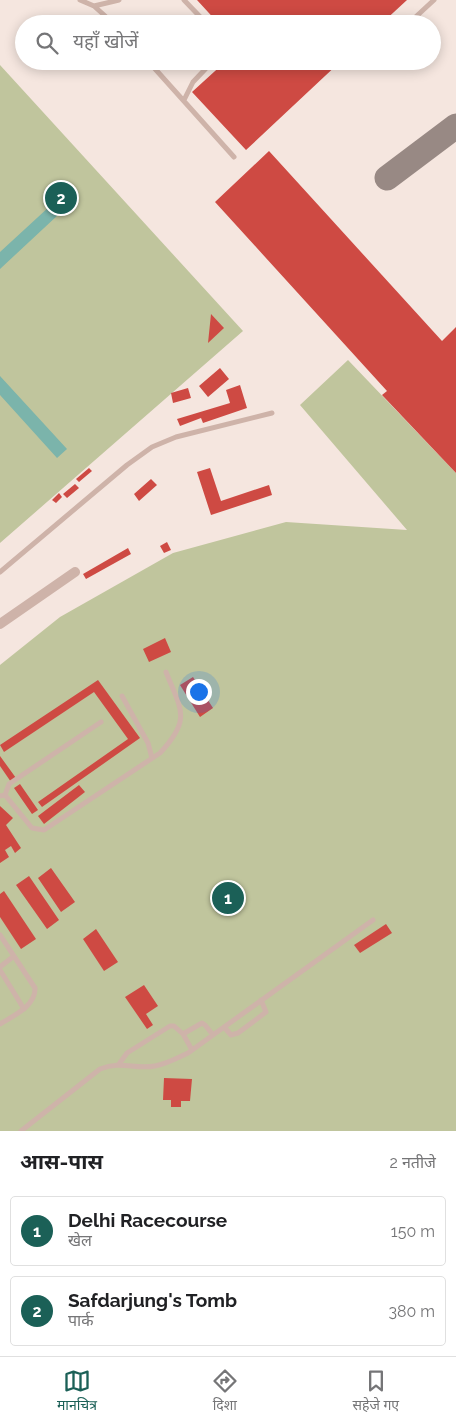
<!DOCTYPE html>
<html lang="hi">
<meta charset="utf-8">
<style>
body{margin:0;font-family:Raleway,"Noto Sans Devanagari",sans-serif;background:#f2f2f2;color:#202124}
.you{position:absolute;left:198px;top:691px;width:18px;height:18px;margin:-12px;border:4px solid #fff;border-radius:50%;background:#1a73e8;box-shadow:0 0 0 8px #1a73e833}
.badge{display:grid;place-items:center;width:32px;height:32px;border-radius:50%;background:#1b6057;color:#fff;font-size:16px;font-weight:700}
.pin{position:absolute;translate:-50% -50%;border:2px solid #fff;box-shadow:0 1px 5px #0006}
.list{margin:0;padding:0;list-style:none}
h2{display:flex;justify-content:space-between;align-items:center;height:65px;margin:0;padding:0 20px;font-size:21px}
h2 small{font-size:16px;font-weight:400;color:#757577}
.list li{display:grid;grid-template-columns:32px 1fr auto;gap:15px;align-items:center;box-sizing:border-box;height:70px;margin:0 10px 10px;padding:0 10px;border:1px solid #e0e0e0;border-radius:5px}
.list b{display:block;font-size:19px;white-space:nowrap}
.list p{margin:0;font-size:16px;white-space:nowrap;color:#757577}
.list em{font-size:16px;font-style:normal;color:#757577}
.icon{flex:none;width:28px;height:28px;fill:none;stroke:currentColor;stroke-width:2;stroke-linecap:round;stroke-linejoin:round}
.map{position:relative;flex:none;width:456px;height:1131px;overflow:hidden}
.search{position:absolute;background:#fff;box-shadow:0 2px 12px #0003;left:15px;right:15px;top:15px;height:55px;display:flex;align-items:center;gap:12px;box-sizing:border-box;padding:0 18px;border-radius:28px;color:#757577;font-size:19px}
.sheet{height:225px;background:#fff}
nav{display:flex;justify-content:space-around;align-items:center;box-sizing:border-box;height:70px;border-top:1px solid #e0e0e0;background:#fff;font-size:14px;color:#757577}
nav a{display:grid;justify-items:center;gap:2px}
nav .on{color:#1b6057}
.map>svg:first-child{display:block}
.green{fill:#c0c59d}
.water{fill:#7bb4ab}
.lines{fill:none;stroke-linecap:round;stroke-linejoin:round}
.taxiway{stroke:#988984;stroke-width:25}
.building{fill:#ce4a43}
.lane{stroke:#ceb3a9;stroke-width:5}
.street{stroke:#ceb3a9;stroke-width:10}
</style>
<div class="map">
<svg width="456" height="1131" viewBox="0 0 456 1131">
<rect width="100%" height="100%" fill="#f5e6df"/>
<!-- green -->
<path class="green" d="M0,65L243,331L0,543Z
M348,360L456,473V1131H0V665L60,617L173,553L286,522L407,530L300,405Z"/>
<!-- water -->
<path class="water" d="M50,206L58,215L0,269V252Z
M0,376L67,449L57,458L0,395Z"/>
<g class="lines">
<!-- taxiway -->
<path class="taxiway" d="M387,178L456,126"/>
</g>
<!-- building -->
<path class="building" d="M197,0H407L381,24H219Z
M226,61H341L246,150L192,92Z
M269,151L442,341L456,327V473L382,395L387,391L215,202Z
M211,314L224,328L208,343Z
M220,368L229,379L208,397L199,386Z
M240,385L247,408L203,423L201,418L180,426L177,419L230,403L226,390Z
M188,388L191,398L173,403L171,393Z
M89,468L92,471L79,482L76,479Z
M210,468L221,501L269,485L272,495L211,515L197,472Z
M151,479L157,485L139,501L134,494Z
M75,484L79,488L67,498L63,494Z
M59,493L62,497L56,503L52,500Z
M167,542L171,550L164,553L160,546Z
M128,548L131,554L86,579L83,574Z
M165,638L171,652L149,662L143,649Z
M193,677L213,708L200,717L180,685Z
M98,680L140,738L42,807L38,802L128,739L94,692L4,752L0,745Z
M0,756L16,778L11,782L0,766Z
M20,784L38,810L32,814L14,788Z
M79,785L85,792L44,824L38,816Z
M0,806L13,818L6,825L21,848L15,853L11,846L5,850L9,857L0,863Z
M51,868L75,902L61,912L38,878Z
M29,876L59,920L47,929L16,885Z
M4,891L36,939L21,949L0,917V894Z
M386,924L392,933L360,953L354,945Z
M96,929L118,962L104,971L83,939Z
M144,985L158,1006L146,1014L153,1025L147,1029L125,997Z
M164,1078L192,1079L190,1101H181V1107H171V1100H163Z"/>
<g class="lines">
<!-- lane -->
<path class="lane" d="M80,0L94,6L114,24
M184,0L207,24
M94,6L119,0
M408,24L434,0
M148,61L234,157
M184,100L193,82L213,61
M0,572L127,465L152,447L176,437L272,413
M122,696L148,743L152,758
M5,795L9,784L101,722
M0,796L5,795L32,828L44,830L160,753C192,719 181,710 166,672
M0,935L35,988C36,1006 13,1016 0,1024
M0,967L14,956
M0,970L24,1009
M224,1027L231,1035L238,1033L266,1012L261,1000
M183,1034L192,1050
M119,1064L127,1053L170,1026H174L183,1034L202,1023L205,1025L213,1035
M21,1131L100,1069C122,1060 134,1070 155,1066C167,1064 177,1058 188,1053L373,920"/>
<!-- street -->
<path class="street" d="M0,624L75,572"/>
</g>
</svg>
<div class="you"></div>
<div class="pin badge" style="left:228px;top:898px">1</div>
<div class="pin badge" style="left:61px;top:198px">2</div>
<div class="search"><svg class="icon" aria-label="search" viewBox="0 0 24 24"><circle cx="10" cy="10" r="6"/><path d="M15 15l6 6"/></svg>यहाँ खोजें</div>
</div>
<section class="sheet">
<h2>आस-पास<small>2 नतीजे</small></h2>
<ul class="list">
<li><span class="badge">1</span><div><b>Delhi Racecourse</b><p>खेल</p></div><em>150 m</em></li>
<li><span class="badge">2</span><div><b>Safdarjung's Tomb</b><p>पार्क</p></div><em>380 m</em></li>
</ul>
</section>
<nav>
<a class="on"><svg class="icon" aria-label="map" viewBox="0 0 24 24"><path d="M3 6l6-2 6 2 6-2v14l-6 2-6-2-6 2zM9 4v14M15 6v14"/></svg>मानचित्र</a>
<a><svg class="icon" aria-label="directions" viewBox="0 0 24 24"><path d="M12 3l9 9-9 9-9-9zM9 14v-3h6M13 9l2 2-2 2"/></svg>दिशा</a>
<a><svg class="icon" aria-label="saved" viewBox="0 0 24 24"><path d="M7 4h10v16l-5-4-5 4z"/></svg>सहेजे गए</a>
</nav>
